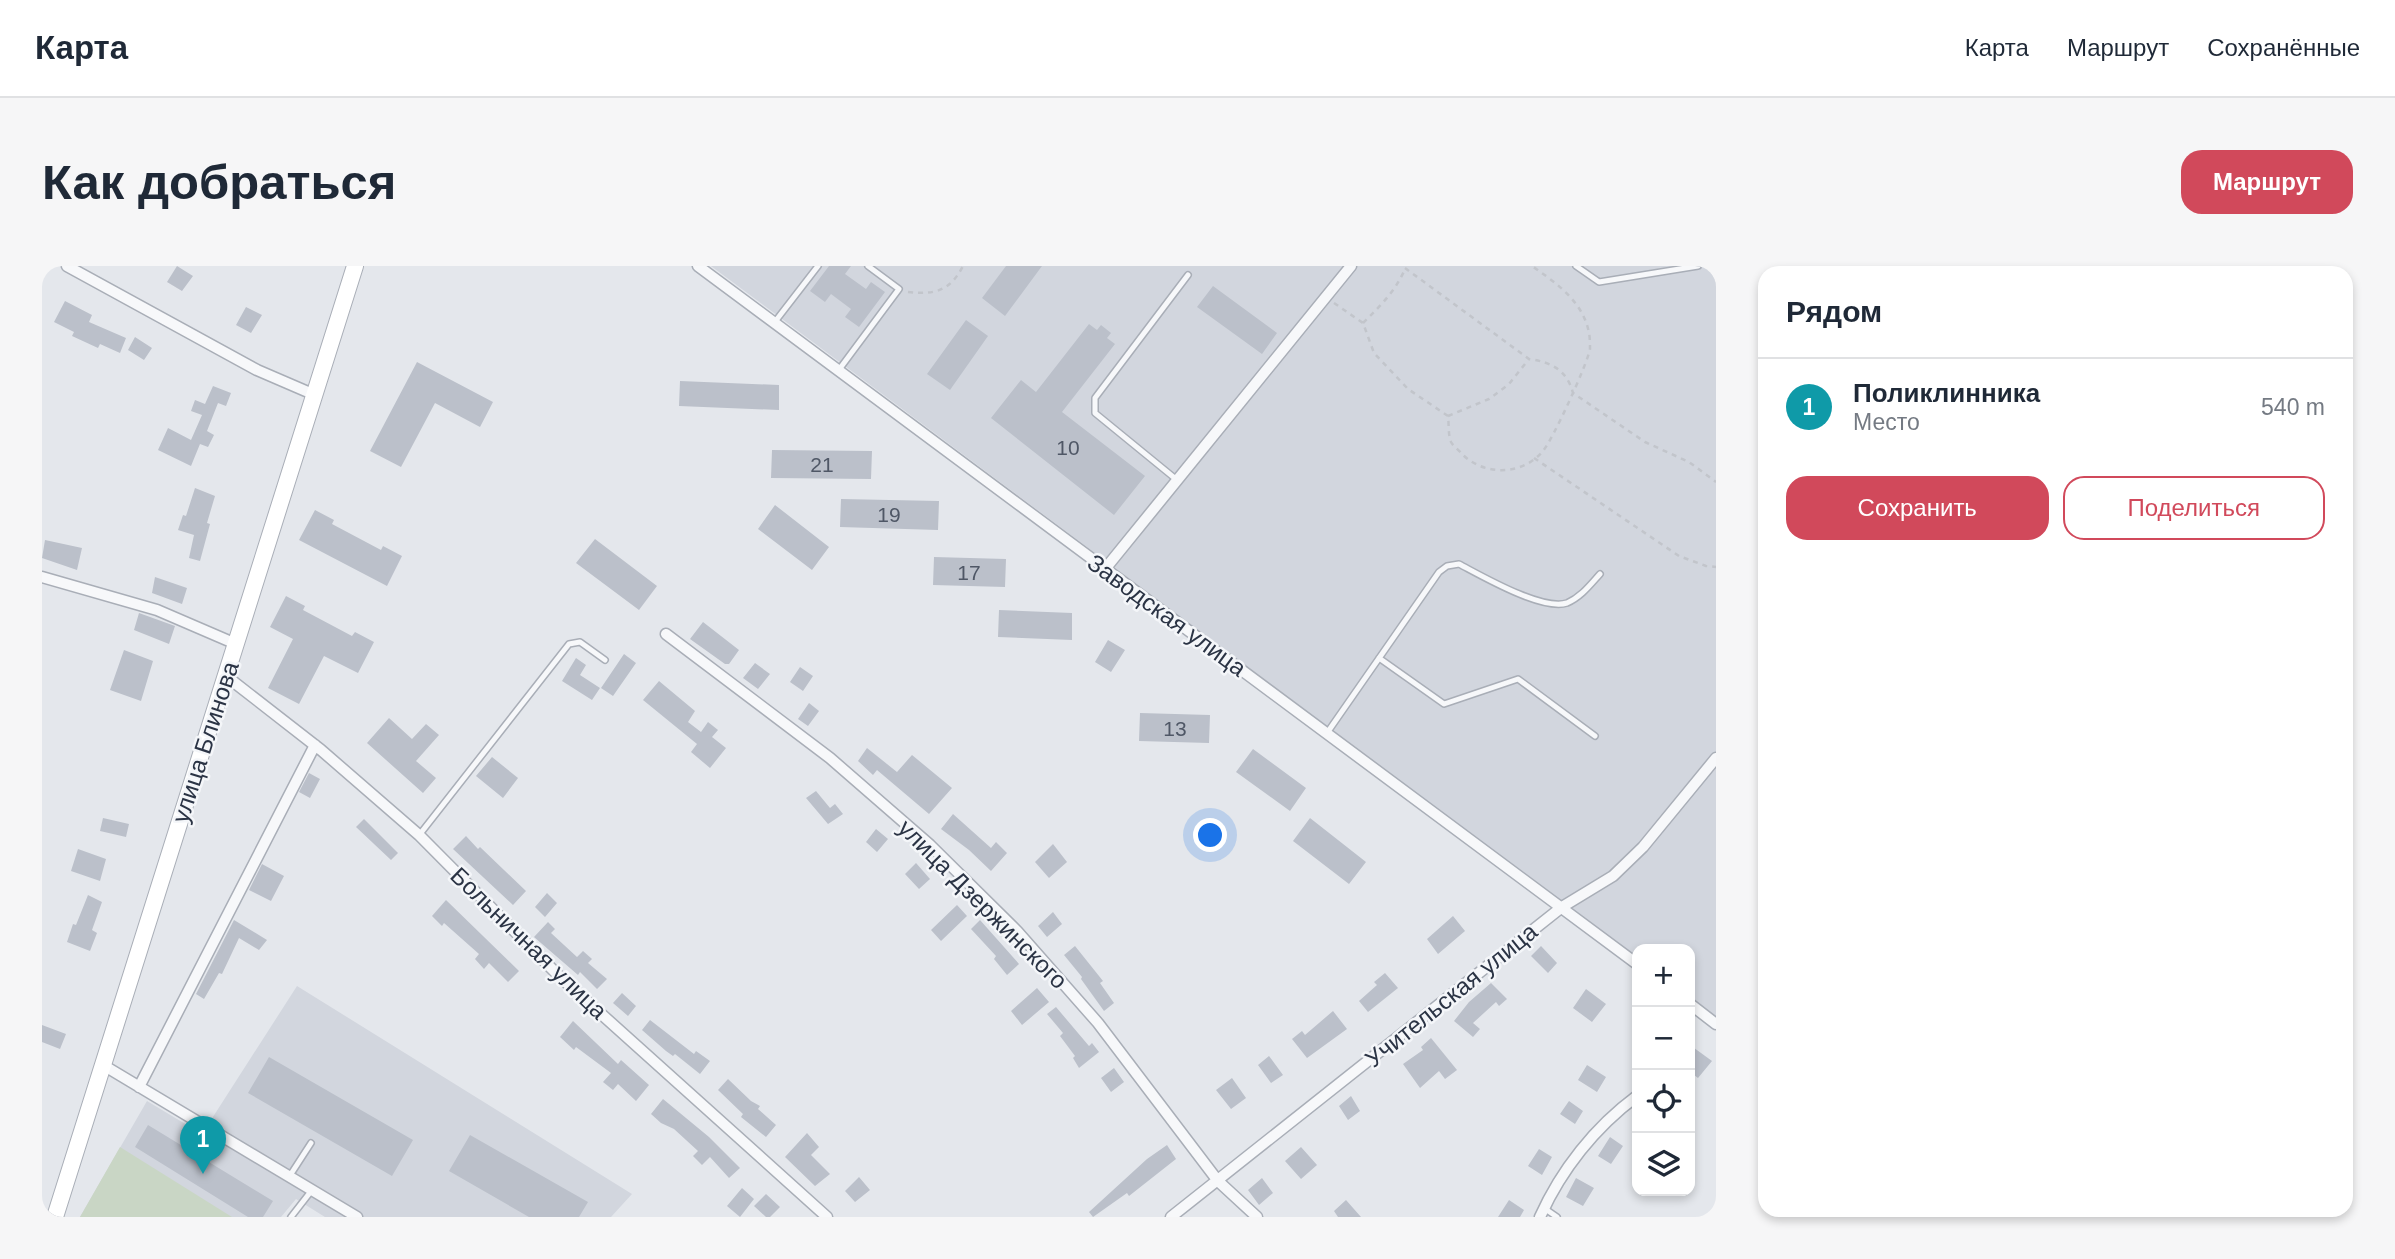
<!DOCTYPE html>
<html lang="ru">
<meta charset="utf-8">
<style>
body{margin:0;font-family:Helvetica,sans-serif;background:#f6f6f7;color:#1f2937}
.controls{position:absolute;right:21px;bottom:21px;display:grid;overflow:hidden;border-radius:14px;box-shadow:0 4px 10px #0003}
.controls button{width:63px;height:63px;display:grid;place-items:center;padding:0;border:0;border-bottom:2px solid #e0e1e3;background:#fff;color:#1f2937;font:35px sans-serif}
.you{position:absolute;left:1169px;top:570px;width:24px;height:24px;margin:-18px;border:5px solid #fff;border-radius:50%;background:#1a73e8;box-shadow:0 0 0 10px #1a73e833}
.badge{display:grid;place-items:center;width:46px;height:46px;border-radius:50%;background:#d1495b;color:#fff;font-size:23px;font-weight:700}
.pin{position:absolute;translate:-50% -58px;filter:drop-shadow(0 2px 4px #0008)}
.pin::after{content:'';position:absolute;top:37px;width:24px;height:21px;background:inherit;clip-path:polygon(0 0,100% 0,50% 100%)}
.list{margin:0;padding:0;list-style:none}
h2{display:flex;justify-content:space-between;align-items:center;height:91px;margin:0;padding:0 28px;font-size:30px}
h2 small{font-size:23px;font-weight:400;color:#747a83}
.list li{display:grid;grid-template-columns:46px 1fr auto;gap:21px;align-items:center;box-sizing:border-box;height:98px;padding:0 28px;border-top:2px solid #e0e1e3}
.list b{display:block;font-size:26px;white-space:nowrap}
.list p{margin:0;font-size:23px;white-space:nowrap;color:#747a83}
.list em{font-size:23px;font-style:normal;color:#747a83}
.actions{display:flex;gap:14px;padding:21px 28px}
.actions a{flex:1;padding:16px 0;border:2px solid #d1495b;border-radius:21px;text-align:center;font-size:24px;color:#d1495b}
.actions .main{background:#d1495b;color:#fff}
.icon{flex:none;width:38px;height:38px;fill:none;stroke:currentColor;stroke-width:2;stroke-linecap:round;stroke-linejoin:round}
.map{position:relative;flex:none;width:1674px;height:951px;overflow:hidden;border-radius:21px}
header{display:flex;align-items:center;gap:42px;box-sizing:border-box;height:98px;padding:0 35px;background:#fff;border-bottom:2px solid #e0e1e3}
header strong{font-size:33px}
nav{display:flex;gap:38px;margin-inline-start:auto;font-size:24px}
.intro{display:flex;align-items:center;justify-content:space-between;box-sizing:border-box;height:168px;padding:0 42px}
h1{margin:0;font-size:49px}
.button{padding:18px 32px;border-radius:21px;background:#d1495b;color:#fff;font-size:24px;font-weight:700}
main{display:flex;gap:42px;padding:0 42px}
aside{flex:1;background:#fff;border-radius:21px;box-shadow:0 4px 10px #0003}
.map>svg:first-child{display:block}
.built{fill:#d2d6de}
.green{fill:#c9d6c5}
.building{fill:#bbc0ca}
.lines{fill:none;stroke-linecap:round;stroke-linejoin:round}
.service-casing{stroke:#a9aeb7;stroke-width:8}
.minor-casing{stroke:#a9aeb7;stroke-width:13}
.secondary-casing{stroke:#a9aeb7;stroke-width:18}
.path{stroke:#c2c5cb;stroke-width:2.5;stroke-dasharray:5 5;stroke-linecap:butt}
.service{stroke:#f7f8fa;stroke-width:5}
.minor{stroke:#f7f8fa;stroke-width:10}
.secondary{stroke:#fff;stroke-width:16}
.labels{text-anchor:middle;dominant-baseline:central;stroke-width:5;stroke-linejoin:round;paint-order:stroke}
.number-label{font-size:21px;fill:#4f5766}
.street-label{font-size:24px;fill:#2b3445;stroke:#f4f6f9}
</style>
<header>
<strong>Карта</strong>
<nav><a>Карта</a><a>Маршрут</a><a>Сохранённые</a></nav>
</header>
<div class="intro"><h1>Как добраться</h1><a class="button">Маршрут</a></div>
<main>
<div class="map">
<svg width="1674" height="951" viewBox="0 0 1674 951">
<rect width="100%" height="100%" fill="#e4e7ec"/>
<!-- built -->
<path class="built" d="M669,0H1674V751L1648,731V683H1595V692Z
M255,720L590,928L569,951H283L254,933L239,951H38L105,835L160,868Z"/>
<!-- green -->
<path class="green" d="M78,881L190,951H38Z"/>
<!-- building -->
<path class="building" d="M135,0L151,10L140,25L125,16Z
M787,0H809L803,8L824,23L829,16L843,26L817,61L803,51L809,43L789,28L783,36L768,25Z
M964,0H1000L963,50L940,32Z
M1171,20L1235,67L1220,88L1155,41Z
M23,35L50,49L47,56L84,72L78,87L58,78L56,82L30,70L32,66L12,56Z
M204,41L220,49L209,67L194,59Z
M924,54L946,70L908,124L885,108Z
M1047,58L1055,64L1059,59L1069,67L1065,72L1073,78L1020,146L1103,210L1072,249L949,152L979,114L994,126Z
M93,71L110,82L102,94L86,84Z
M375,96L451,136L438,161L393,137L359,201L328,185Z
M638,115L737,119V144L637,140Z
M171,120L189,127L184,140L176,137L165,165L172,169L166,181L158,178L149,200L116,184L126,162L149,174L160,149L149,145L153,134L163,138Z
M730,184L830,185L829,213L729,212Z
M153,222L173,230L165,257L168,258L158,295L147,292L152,269L136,264L141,249L144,250Z
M799,233L897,235L896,264L798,261Z
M733,239L787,281L770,304L716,263Z
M273,244L292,254L290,258L339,284L341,280L360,290L345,320L257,274Z
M553,273L615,320L597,344L534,297Z
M3,274L40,282L35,304L0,292Z
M892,291L964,293L963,321L891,319Z
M113,311L145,322L140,338L110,327Z
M244,330L263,340L261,344L310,370L313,366L332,376L316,407L282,390L257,438L226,422L251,373L228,361Z
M957,344L1030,347V374L956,371Z
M97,347L133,360L127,378L92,364Z
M661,356L697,384L687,398H683L648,373Z
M1066,374L1083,384L1069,406L1053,396Z
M82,384L111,395L99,435L68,424Z
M582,388L594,397L571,430L559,422Z
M534,392L544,399L538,409L558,422L550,434L520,415Z
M713,397L728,408L716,423L701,412Z
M758,401L771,410L761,425L748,416Z
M617,415L653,445L646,456L659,466L666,456L676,464L670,471L684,482L668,502L649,486L655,478L601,434Z
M767,437L777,445L766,460L756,453Z
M1098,447L1168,449L1167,477L1097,475Z
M347,452L370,473L384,458L397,469L374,495L394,512L381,527L325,477Z
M825,482L855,506L870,489L910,522L887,548L835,504L831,509L816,495Z
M1211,483L1264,522L1248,545L1194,506Z
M450,491L476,512L461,532L434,510Z
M267,507L278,513L268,532L257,526Z
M774,525L788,542L793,538L801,548L786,558L764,532Z
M911,548L949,582L954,576L965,587L949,605L927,584L899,563Z
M61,552L87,558L84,571L58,565Z
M1268,552L1324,596L1307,618L1251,575Z
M322,553L356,587L349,594L314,561Z
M834,563L846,573L835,586L824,576Z
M424,570L436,583L438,581L484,625L471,639L411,583Z
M1011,578L1025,596L1007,612L993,596Z
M36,583L64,593L58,615L29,605Z
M874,597L888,613L877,623L863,608Z
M220,598L242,610L229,635L207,624Z
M505,627L515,637L503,651L493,641Z
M46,629L60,636L50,664L55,667L48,685L25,676L31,658L34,659Z
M404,634L477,705L466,716L447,697L442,703L433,693L437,688L402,657L400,660L390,650Z
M915,639L925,650L899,675L889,664Z
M1011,646L1020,658L1005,671L996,660Z
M1411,650L1423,665L1396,688L1385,673Z
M192,654L225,674L217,684L197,672L180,708L177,707L162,733L154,728Z
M938,654L977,698L965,709L952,693L954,690L929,663Z
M506,656L513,663L509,667L535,691L541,685L550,693L546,697L565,713L555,723L538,706L536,709L492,671Z
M1033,680L1061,715L1058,717L1072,737L1062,745L1039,713L1040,711L1022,689Z
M1499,680L1515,697L1506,707L1489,690Z
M1343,707L1356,722L1326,746L1317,735L1335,719L1332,716Z
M1449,717L1465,733L1457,740L1454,736L1431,757L1438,763L1431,771L1412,755L1427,736Z
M995,722L1007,736L980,759L969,745Z
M1544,723L1564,738L1550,756L1531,742Z
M580,727L594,740L586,750L571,737Z
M1014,741L1047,780L1050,777L1057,786L1037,802L1031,792L1033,790L1018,770L1021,767L1005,748Z
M1291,745L1305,763L1265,792L1250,773L1260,765L1263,769Z
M608,754L652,788L654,785L668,795L658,808L633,788L631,790L624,785L600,764Z
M531,755L576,798L579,794L607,819L594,835L576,818L571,824L561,816L569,807L534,781L532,784L518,771Z
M0,759L24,768L18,783L0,776Z
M1389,772L1415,804L1403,813L1397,805L1378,822L1361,798L1381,784L1379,781Z
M1648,779L1670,795L1656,812L1648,806Z
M1227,790L1241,809L1229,817L1216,799Z
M227,791L371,874L350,910L206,827Z
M1545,799L1564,811L1555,826L1536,814Z
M1072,802L1082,816L1069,826L1059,812Z
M1190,812L1204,832L1189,843L1174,824Z
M686,813L709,835L718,840L716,843L734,859L724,871L699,851L701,848L676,824Z
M1309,830L1318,845L1306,854L1297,840Z
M621,833L667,871L698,902L687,912L668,891L660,899L651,890L656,885L632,863L619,857L609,848Z
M1527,835L1541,845L1533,858L1518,848Z
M106,859L231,935L221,951H206L93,881Z
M765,867L777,881L769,889L788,908L773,920L743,891Z
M428,869L546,936L537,951H487L407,905Z
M1568,871L1581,880L1569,898L1556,890Z
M1125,879L1134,893L1087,930L1085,927L1051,951L1047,946L1105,893Z
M1259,881L1275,899L1259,913L1243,895Z
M1497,883L1510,891L1500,909L1486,900Z
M817,911L828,924L813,936L803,925Z
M1220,912L1231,927L1217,939L1206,924Z
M1534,912L1552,922L1541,940L1524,931Z
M700,922L712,933L698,951L685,940Z
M724,928L738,941L728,951H724L712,940Z
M1304,934L1319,951H1296L1292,945Z
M1467,934L1482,944L1478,951H1456Z"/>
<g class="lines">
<!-- service casing -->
<g class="service-casing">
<path id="service" d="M1534,0L1557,16L1656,0
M732,57L776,0
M796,105L857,23L826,0
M1135,214L1053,147V132L1146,9
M1337,392L1402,438L1476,413L1553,470
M1285,467L1397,306L1405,300L1417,298C1440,310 1500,345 1525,337C1539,331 1548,319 1558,308
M378,568L527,378L538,376L563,394
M247,911L269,877
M1502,942L1515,951
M249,951L270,924"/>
</g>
<!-- minor casing -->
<g class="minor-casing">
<path id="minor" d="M25,0L215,104L273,129
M656,0L1595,698
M1063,303L1309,0
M0,311L115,344L194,378
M624,368L788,492L888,579L975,665L1056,757L1176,915L1215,951
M184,410L279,484L377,569L517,710L785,951
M1648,738L1674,758
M61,799L315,951
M97,821L273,479
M1129,951L1520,641L1571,610L1601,581L1674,492
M1498,951C1519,904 1553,861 1595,830"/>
</g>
<!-- secondary casing -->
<g class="secondary-casing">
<path id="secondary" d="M13,951L313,0"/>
</g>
<!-- path -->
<path class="path" d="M1363,2L1487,93C1509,96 1525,104 1531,127L1603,176L1647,196L1674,216
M866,26C893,29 908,25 921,0
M1292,37L1321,57L1332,87L1366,123L1406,150C1407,157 1406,169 1409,176C1411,180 1417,184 1420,188C1442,210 1480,210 1501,185C1511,173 1545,99 1548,83C1548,79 1548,71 1547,67C1541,35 1514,17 1490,0
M1321,57C1338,40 1353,26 1363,3
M1406,150L1447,133L1467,118L1487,93
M1492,192L1637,290L1664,300L1674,301"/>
<!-- service -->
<use href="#service" class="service"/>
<!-- minor -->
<use href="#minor" class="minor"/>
<!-- secondary -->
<use href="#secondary" class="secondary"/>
</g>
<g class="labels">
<!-- number labels -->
<g class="number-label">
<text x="1026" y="181">10</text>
<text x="780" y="198">21</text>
<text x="847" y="248">19</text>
<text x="927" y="306">17</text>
<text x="1133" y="462">13</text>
</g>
<!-- street labels -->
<g class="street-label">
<text transform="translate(1125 349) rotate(36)">Заводская улица</text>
<text transform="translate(163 476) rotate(-72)">улица Блинова</text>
<text transform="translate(941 638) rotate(45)">улица Дзержинского</text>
<text transform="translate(487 677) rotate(44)">Больничная улица</text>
<text transform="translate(1409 729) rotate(-39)">Учительская улица</text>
</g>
</g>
</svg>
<div class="controls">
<button>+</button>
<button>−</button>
<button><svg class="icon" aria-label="locate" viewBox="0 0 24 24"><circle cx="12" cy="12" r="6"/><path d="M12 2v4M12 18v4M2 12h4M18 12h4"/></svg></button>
<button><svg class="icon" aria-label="layers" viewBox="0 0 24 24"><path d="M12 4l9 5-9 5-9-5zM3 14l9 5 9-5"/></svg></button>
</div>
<div class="you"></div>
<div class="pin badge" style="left:161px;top:908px;background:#0f9aa8">1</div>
</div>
<aside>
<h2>Рядом<small></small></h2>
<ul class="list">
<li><span class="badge" style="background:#0f9aa8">1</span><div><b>Поликлинника</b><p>Место</p></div><em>540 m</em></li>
</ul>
<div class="actions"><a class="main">Сохранить</a><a>Поделиться</a></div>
</aside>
</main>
